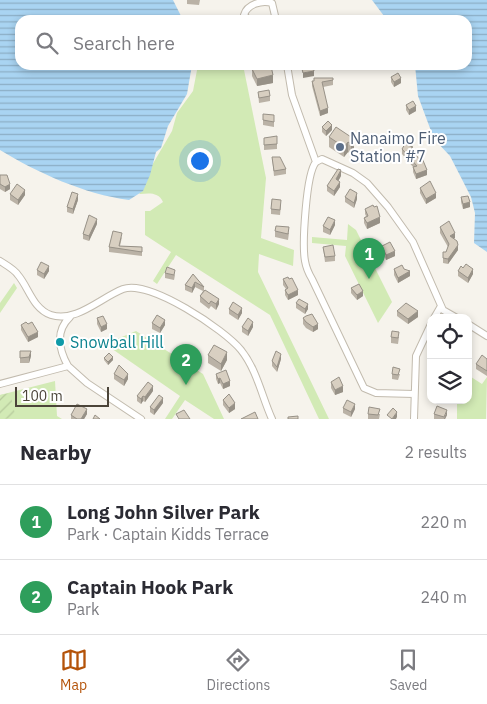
<!DOCTYPE html>
<meta charset="utf-8">
<style>
body{margin:0;font-family:"IBM Plex Sans",sans-serif;background:#f7f7f7;color:#2b2b33}
.controls{position:absolute;right:15px;bottom:15px;display:grid;overflow:hidden;border-radius:10px;box-shadow:0 2px 8px #0003}
.controls button{width:45px;height:45px;display:grid;place-items:center;padding:0;border:0;border-bottom:1px solid #e1e1e2;background:#fff;color:#2b2b33;font:25px sans-serif}
.scale{position:absolute;left:15px;bottom:12px;width:94px;box-sizing:border-box;padding-left:5px;border:2px solid #4b4439;border-top:0;font-size:14px;line-height:18px;white-space:nowrap;color:#4b4439;-webkit-text-stroke:4px #fff;paint-order:stroke}
.you{position:absolute;left:199px;top:160px;width:18px;height:18px;margin:-12px;border:4px solid #fff;border-radius:50%;background:#1a73e8;box-shadow:0 0 0 8px #1a73e833}
.badge{display:grid;place-items:center;width:32px;height:32px;border-radius:50%;background:#b45309;color:#fff;font-size:16px;font-weight:700}
.pin{position:absolute;translate:-50% -41px;filter:drop-shadow(0 1px 2px #0008)}
.pin::after{content:'';position:absolute;top:26px;width:18px;height:15px;background:inherit;clip-path:polygon(0 0,100% 0,50% 100%)}
.list{margin:0;padding:0;list-style:none}
h2{display:flex;justify-content:space-between;align-items:center;height:65px;margin:0;padding:0 20px;font-size:21px}
h2 small{font-size:16px;font-weight:400;color:#7c7c81}
.list li{display:grid;grid-template-columns:32px 1fr auto;gap:15px;align-items:center;box-sizing:border-box;height:75px;padding:0 20px;border-top:1px solid #e1e1e2}
.list b{display:block;font-size:19px;white-space:nowrap}
.list p{margin:0;font-size:16px;white-space:nowrap;color:#7c7c81}
.list em{font-size:16px;font-style:normal;color:#7c7c81}
.icon{flex:none;width:28px;height:28px;fill:none;stroke:currentColor;stroke-width:2;stroke-linecap:round;stroke-linejoin:round}
.map{position:relative;flex:none;width:487px;height:419px;overflow:hidden}
.search{position:absolute;background:#fff;box-shadow:0 2px 8px #0003;left:15px;right:15px;top:15px;height:55px;display:flex;align-items:center;gap:12px;box-sizing:border-box;padding:0 18px;border-radius:15px;color:#7c7c81;font-size:19px}
.sheet{height:215px;background:#fff}
nav{display:flex;justify-content:space-around;align-items:center;box-sizing:border-box;height:70px;border-top:1px solid #e1e1e2;background:#fff;font-size:14px;color:#7c7c81}
nav a{display:grid;justify-items:center;gap:2px}
nav .on{color:#b45309}
.map>svg:first-child{display:block}
.park{fill:#d2eab5}
.garden{fill:url(#garden-furrows)}
.water{fill:url(#water-rules)}
.lines{fill:none;stroke-linecap:round;stroke-linejoin:round}
.minor-casing{stroke:#c2bbae;stroke-width:8}
.minor{stroke:#fff;stroke-width:6}
.wall{fill:#bab2a6}
.shaded-wall{fill:#979187}
.building{fill:#d8cfc1;stroke:#979187}
.service-dot{fill:#5c6f8a;stroke:#fff;stroke-width:2}
.culture-dot{fill:#0f9aa8;stroke:#fff;stroke-width:2}
.labels{text-anchor:middle;dominant-baseline:central;stroke-width:4;stroke-linejoin:round;paint-order:stroke}
.service-label{font-size:16px;fill:#4e5e75;stroke:#fff;text-anchor:start}
.culture-label{font-size:16px;fill:#0d838f;stroke:#fff;text-anchor:start}
</style>
<div class="map">
<svg width="487" height="419" viewBox="0 0 487 419">
<defs>
<pattern id="garden-furrows" width="10" height="10" patternUnits="userSpaceOnUse" patternTransform="scale(1.25)"><rect width="10" height="10" fill="#d2eab5"/><path d="M-1 1l2-2M0 10L10 0M9 11l2-2" fill="none" stroke="#b6ca9c"/></pattern>
<pattern id="water-rules" width="6" height="5" patternUnits="userSpaceOnUse" patternTransform="scale(1.25)"><rect width="6" height="5" fill="#a9d4f2"/><path d="M0 2.5h6" fill="none" stroke="#8caec5"/></pattern>
</defs>
<rect width="100%" height="100%" fill="#f6f3ec"/>
<!-- park -->
<path class="park" d="M198,65H243L266,178L261,238L294,250L293,266L259,254L258,272L329,419H319L270,315L176,255L157,284L153,281L171,252L145,235V211H150L163,202C159,192 149,193 140,194L137,191L172,131L177,113L193,91Z
M348,224L356,230L392,302L378,323L345,256L346,246L312,243V237L347,240Z
M14,283L17,288L0,313V303Z
M136,331L203,374L224,419H214L185,400L172,419H165L180,396L105,344Z
M468,375L482,384L487,377L486,419H457V400H468Z
M55,381L57,416L62,419H0V395Z"/>
<!-- garden -->
<path class="garden" d="M10,393L16,418L0,419V395Z"/>
<!-- water -->
<path class="water" d="M0,0H173L183,20H20V65H192L187,94L168,126L161,148L156,152L150,175L143,191L129,200C84,194 38,173 0,150Z
M372,0H487V252L474,243L475,213L471,197L450,156L434,139L418,96L415,65H467V20H387Z"/>
<g class="lines">
<!-- minor casing -->
<g class="minor-casing">
<path id="minor" d="M249,20L244,15C247,4 262,0 272,3L276,20
M287,65L292,95L316,162L322,159L353,173L367,183L388,207L413,242L443,310L457,318
M316,162C306,173 302,245 305,261C306,267 309,274 312,279L364,388L376,393L414,394
M0,261C6,265 14,269 18,275C29,288 33,309 51,315C76,323 100,298 123,289C149,279 225,330 241,350C257,370 262,397 272,419
M434,318L441,306
M468,324L487,336
M68,366C59,350 55,331 70,317
M0,384L68,366L87,383L141,419
M414,419L416,356L431,324"/>
</g>
<!-- minor -->
<use href="#minor" class="minor"/>
</g>
<!-- wall -->
<path class="wall" d="M187,0H200L199,5L187,4Z
M252,69L273,83L257,86L252,76Z
M391,77L401,83L394,87L391,82Z
M314,78H333V85L323,87L328,113L320,116L312,86V81H314Z
M258,92L270,96V101L259,103Z
M406,105L416,111L409,115L406,110Z
M274,115V127L263,125V120Z
M322,127L332,130L326,136L322,132Z
M277,136V149L264,150V145Z
M329,137L354,139V149L351,154L348,152L344,157L329,147Z
M402,149L413,150L427,175L416,179L413,172V167L402,154Z
M272,157L286,169V174L274,176Z
M0,175L10,189L5,192L0,189Z
M341,176L338,181L340,187L334,196L327,191V186Z
M420,188L436,198L426,204L420,193Z
M10,194L25,195L18,205L10,200Z
M345,197L357,199L354,208L345,202Z
M461,197L470,207L463,209L461,202Z
M78,200L73,214L67,212V207Z
M281,205L280,215L271,214V209Z
M365,209L380,223L367,229L364,223V218L366,216L365,214Z
M97,224L89,241L83,239V234Z
M335,225L330,235L323,232V226Z
M440,227L455,238H454L458,250L448,264L443,263V252H446L448,247L440,233Z
M275,231L289,233L288,240L275,237Z
M122,237L120,246L142,247V256L109,252V247Z
M382,246L395,256L386,260L382,251Z
M323,247L335,256V261L325,262Z
M394,269H404L410,276L398,283L394,275Z
M37,270L49,271L44,279L37,275Z
M458,271L473,274L468,283L458,276Z
M165,273L175,275L174,280L165,278Z
M193,274L204,287V290L219,304L216,310L211,306L209,309L200,302V296L203,291L195,287L192,293L185,290V285Z
M283,279L298,295L288,300L285,295V290L286,289L283,285Z
M351,288L363,296L357,300L351,293Z
M296,303L308,309L305,314L296,308Z
M229,309L242,313L238,320L229,314Z
M397,311L418,317L408,324L397,316Z
M97,318L107,329L101,332L97,324Z
M303,318L318,329L313,332L306,328L303,324Z
M152,323L165,325L160,333L152,329Z
M21,325L38,337L28,342L21,330Z
M242,327H253L248,336L242,332Z
M391,337H399L398,344L391,343Z
M20,351L31,356L29,363H20Z
M208,355L227,360L221,371L208,363Z
M104,358L113,360L108,365L104,360Z
M281,359L277,372L272,366V361Z
M487,359V376L476,369V364Z
M114,374L128,379L124,386L114,379Z
M216,374L230,386L223,389L220,383L218,384L216,379Z
M392,374H400L398,380L392,379Z
M331,382L343,392L335,395L331,388Z
M153,391L145,402L143,401L141,404L137,401V396Z
M223,400L235,409L229,413L223,405Z
M163,403L154,415L150,412V407Z
M343,408L355,409L351,417L343,413Z
M87,414L84,419H71V415Z
M368,414H380L379,419H368Z
M434,414L447,415L445,419H434Z"/>
<!-- shaded-wall -->
<path class="shaded-wall" d="M314,71V76L303,78V73Z
M273,75V83L257,86V79Z
M401,78V83L394,87V82Z
M416,106V111L409,115V110Z
M328,108V113L320,116V111Z
M332,125V130L326,136V131Z
M354,139V149L351,154V144Z
M348,142V152L344,157V147Z
M341,170V176L336,185V179Z
M427,170V175L416,179V174Z
M340,182V187L334,196V191Z
M10,184V189L5,192V187Z
M25,190V195L18,205V200Z
M357,193V199L354,208V203Z
M436,193V198L426,204V199Z
M78,194V200L73,214V209Z
M470,202V207L463,209V204Z
M380,217V223L367,229V223Z
M97,219V224L89,241V236Z
M335,220V225L330,235V230Z
M455,233V238L450,241V236Z
M458,245V250L448,264V259Z
M395,251V256L386,260V255Z
M49,266V271L44,279V274Z
M473,269V274L468,283V278Z
M410,271V276L398,283V278Z
M195,282V287L192,293V288Z
M298,290V295L288,300V295Z
M363,291V296L357,300V295Z
M219,299V304L216,310V304Z
M308,304V309L305,314V309Z
M242,308V313L238,320V315Z
M418,311V317L408,324V319Z
M165,320V325L160,333V328Z
M253,322V327L248,336V331Z
M107,324V329L101,332V327Z
M318,324V329L313,332V327Z
M38,332V337L28,342V337Z
M31,351V356L29,363V357Z
M227,352V360L221,371V364Z
M281,354V359L277,372V367Z
M113,357V360L108,365V362Z
M128,374V379L124,386V380Z
M220,378V383L218,384V379Z
M230,381V386L223,389V384Z
M153,386V391L145,402V397Z
M343,386V392L335,395V390Z
M143,396V401L141,404V399Z
M163,398V403L154,415V410Z
M235,403V409L229,413V408Z
M355,404V409L351,417V412Z
M87,409V414L84,419H81Z
M447,410V415L445,419H444Z
M397,412V417L396,419H392Z"/>
<!-- building -->
<path class="building" d="M261,65L271,66L273,75L257,79L252,69Z
M301,65H313L314,71L303,73Z
M398,73L401,78L394,82L391,77Z
M314,78H333V80L322,82L328,108L320,111L312,81H314Z
M269,90L270,96L259,98L258,92Z
M413,101L416,106L409,110L406,105Z
M263,114L274,115V122L263,120Z
M328,121L332,125L326,131L322,127Z
M336,127L354,139L351,144L348,142L344,147L329,137Z
M277,136V144L264,145V138Z
M405,144L413,147L411,148L419,159L422,158L427,170L416,174L413,167L417,166L402,149Z
M272,157H280L286,169L274,171Z
M338,169L341,170L336,179L340,182L334,191L327,186Z
M0,175H7L10,184L5,187L0,184Z
M430,181L436,193L426,199L420,188Z
M17,184L25,190L18,200L10,194Z
M350,189L357,193L354,203L345,197Z
M72,192L78,194L73,209L67,207Z
M468,196L470,202L463,204L461,197Z
M272,199L281,200L280,210L271,209Z
M373,205L374,207L377,206L380,217L367,223L364,218L368,216L365,209Z
M89,215L97,219L89,236L83,234Z
M328,217L335,220L330,230L323,226Z
M449,221L455,233L450,236L457,241L458,245L448,259L443,258V252H446L449,244L440,227Z
M276,226L289,227L288,234L275,231Z
M113,231L122,233L119,246L142,247V252L109,247Z
M390,242L395,251L386,255L382,246Z
M333,245L335,256L325,257L323,247Z
M41,262L49,266L44,274L37,270Z
M466,264L473,269L468,278L458,271L461,266L463,268Z
M402,265L404,269L410,271L398,278L394,269Z
M167,267L175,270L174,275L165,273Z
M193,274L204,287L195,282L192,288L185,285Z
M288,277L289,279L292,278L298,290L288,295L285,290L288,288L283,279Z
M359,284L363,291L357,295L351,288Z
M205,290L219,299L216,304L211,301L209,304L200,296Z
M299,299L308,304L305,309L296,303Z
M233,302L242,308L238,315L229,309Z
M406,303L418,311L408,319L397,311Z
M312,314L318,324L313,327L306,322L303,318L306,316Z
M157,315L165,320L160,328L152,323Z
M103,316L107,324L101,327L97,318Z
M248,318L253,322L248,331L242,327Z
M26,322L28,324L32,322L38,332L28,337L21,325Z
M392,331L399,332L398,338L391,337Z
M214,345L227,352L221,364L208,355Z
M20,351H31L29,357L20,358Z
M276,351L281,354L277,367L272,361Z
M109,353L113,357L108,362L104,358Z
M482,355L487,359V371L476,364Z
M119,365L128,374L124,380L114,374Z
M393,367L400,369L398,375L392,374Z
M226,370L230,381L223,384L220,378L218,379L216,374Z
M339,377L343,386L335,390L331,382Z
M148,382L153,386L145,397L143,396L141,399L137,396Z
M229,394L235,403L229,408L223,400Z
M159,395L163,398L154,410L150,407Z
M347,400L355,404L351,412L343,408Z
M77,404L87,409L81,419H77L71,415Z
M437,406L447,410L444,417L434,414Z
M369,407L380,409L378,415L368,414Z
M393,408L397,412L392,419L387,415Z
M184,410L190,419H179L176,414Z
M255,412L258,419H241Z
M95,415L100,419H93Z
M298,416V419H288V417Z"/>
<!-- markers -->
<circle class="service-dot" cx="340" cy="147" r="5"/>
<circle class="culture-dot" cx="60" cy="342" r="5"/>
<g class="labels">
<!-- service labels -->
<g class="service-label">
<text x="350" y="138">Nanaimo Fire<tspan x="350" dy="18">Station #7</tspan></text>
</g>
<!-- culture labels -->
<g class="culture-label">
<text x="70" y="342">Snowball Hill</text>
</g>
</g>
</svg>
<div class="controls">
<button><svg class="icon" aria-label="locate" viewBox="0 0 24 24"><circle cx="12" cy="12" r="6"/><path d="M12 2v4M12 18v4M2 12h4M18 12h4"/></svg></button>
<button><svg class="icon" aria-label="layers" viewBox="0 0 24 24"><path d="M12 4l9 5-9 5-9-5zM3 14l9 5 9-5"/></svg></button>
</div>
<div class="scale">100 m</div>
<div class="you"></div>
<div class="pin badge" style="left:369px;top:279px;background:#2e9e5b">1</div>
<div class="pin badge" style="left:186px;top:385px;background:#2e9e5b">2</div>
<div class="search"><svg class="icon" aria-label="search" viewBox="0 0 24 24"><circle cx="10" cy="10" r="6"/><path d="M15 15l6 6"/></svg>Search here</div>
</div>
<section class="sheet">
<h2>Nearby<small>2 results</small></h2>
<ul class="list">
<li><span class="badge" style="background:#2e9e5b">1</span><div><b>Long John Silver Park</b><p>Park · Captain Kidds Terrace</p></div><em>220 m</em></li>
<li><span class="badge" style="background:#2e9e5b">2</span><div><b>Captain Hook Park</b><p>Park</p></div><em>240 m</em></li>
</ul>
</section>
<nav>
<a class="on"><svg class="icon" aria-label="map" viewBox="0 0 24 24"><path d="M3 6l6-2 6 2 6-2v14l-6 2-6-2-6 2zM9 4v14M15 6v14"/></svg>Map</a>
<a><svg class="icon" aria-label="directions" viewBox="0 0 24 24"><path d="M12 3l9 9-9 9-9-9zM9 14v-3h6M13 9l2 2-2 2"/></svg>Directions</a>
<a><svg class="icon" aria-label="saved" viewBox="0 0 24 24"><path d="M7 4h10v16l-5-4-5 4z"/></svg>Saved</a>
</nav>
